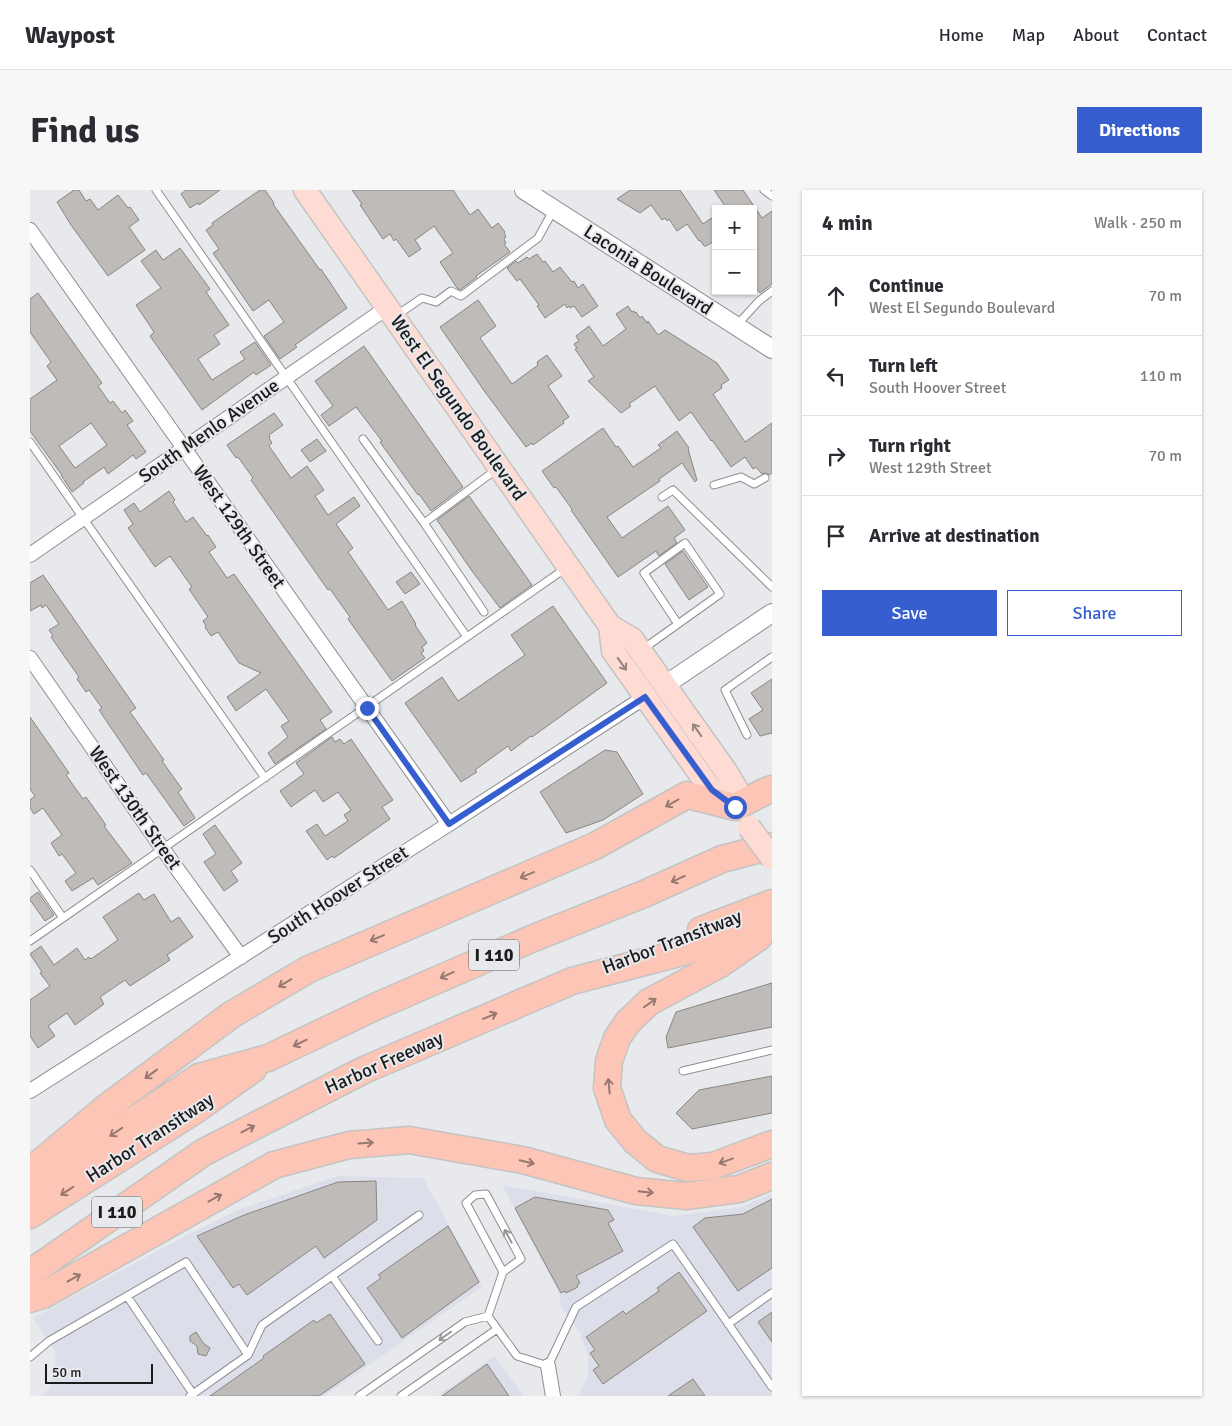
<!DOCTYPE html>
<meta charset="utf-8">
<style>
body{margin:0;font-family:Signika,sans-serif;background:#f7f7f7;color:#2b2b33}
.controls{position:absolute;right:15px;top:15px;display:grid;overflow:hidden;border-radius:0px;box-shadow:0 1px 4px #0004}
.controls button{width:45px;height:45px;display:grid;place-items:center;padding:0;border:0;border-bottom:1px solid #e1e1e2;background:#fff;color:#2b2b33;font:25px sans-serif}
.scale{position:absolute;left:15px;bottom:12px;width:108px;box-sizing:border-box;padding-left:5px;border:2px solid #1a1b1c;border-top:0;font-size:14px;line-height:18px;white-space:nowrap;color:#1a1b1c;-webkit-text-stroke:4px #e8e9ec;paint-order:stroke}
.stop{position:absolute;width:15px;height:15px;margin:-11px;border:4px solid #375ece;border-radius:50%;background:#fff}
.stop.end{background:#375ece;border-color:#fff;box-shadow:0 1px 5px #0008}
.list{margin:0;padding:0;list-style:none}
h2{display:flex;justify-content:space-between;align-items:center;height:65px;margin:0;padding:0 20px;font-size:21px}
h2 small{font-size:16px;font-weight:400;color:#7c7c81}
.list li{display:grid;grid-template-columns:32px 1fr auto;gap:15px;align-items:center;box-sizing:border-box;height:80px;padding:0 20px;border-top:1px solid #e1e1e2}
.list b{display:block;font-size:19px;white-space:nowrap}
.list p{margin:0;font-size:16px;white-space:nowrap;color:#7c7c81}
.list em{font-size:16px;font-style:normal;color:#7c7c81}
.actions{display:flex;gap:10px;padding:15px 20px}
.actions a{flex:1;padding:11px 0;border:1px solid #375ece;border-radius:0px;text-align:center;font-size:18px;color:#375ece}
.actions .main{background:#375ece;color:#fff}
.icon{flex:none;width:28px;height:28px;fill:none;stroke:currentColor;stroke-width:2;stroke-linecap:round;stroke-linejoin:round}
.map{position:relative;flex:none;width:742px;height:1206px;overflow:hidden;border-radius:0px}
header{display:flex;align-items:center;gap:30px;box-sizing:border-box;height:70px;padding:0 25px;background:#fff;border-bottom:1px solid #e1e1e2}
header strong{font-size:24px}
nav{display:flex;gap:28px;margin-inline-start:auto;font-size:18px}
.intro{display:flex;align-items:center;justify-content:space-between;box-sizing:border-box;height:120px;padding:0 30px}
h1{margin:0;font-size:35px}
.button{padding:12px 22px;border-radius:0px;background:#375ece;color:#fff;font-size:18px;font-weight:700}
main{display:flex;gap:30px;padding:0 30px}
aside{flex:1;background:#fff;border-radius:0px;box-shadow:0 1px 4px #0004}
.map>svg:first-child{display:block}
.built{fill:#dcdfea}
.building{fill:#bebbb8;stroke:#888582;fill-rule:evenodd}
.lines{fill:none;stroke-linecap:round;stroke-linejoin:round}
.service-casing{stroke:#8e8f92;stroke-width:9}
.minor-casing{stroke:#8e8f92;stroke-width:16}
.tertiary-casing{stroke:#8e8f92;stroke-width:20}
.primary-casing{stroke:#c3c4c4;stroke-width:25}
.motorway-casing{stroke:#c3c4c4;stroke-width:29}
.service{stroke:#fff;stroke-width:7}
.minor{stroke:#fff;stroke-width:14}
.tertiary{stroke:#fff;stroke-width:18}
.primary{stroke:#fedcd3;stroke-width:22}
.motorway{stroke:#fdc5b5;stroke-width:26}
.primary-bridge-casing{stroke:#c3c4c4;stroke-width:25;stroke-linecap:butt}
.primary-bridge{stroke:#fedcd3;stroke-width:22}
.oneway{stroke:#978581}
.oneway2{stroke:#977870}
.oneway3{stroke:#989899}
.route{stroke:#375ece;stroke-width:6}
.labels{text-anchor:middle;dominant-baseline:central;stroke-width:4;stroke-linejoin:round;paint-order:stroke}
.shield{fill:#e8e9ec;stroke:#58595a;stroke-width:1}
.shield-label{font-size:18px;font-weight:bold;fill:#1a1b1c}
.street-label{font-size:19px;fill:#1a1b1c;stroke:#e8e9ec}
</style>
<header>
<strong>Waypost</strong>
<nav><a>Home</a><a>Map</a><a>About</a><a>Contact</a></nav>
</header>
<div class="intro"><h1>Find us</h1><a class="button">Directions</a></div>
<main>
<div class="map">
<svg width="742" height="1206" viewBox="0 0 742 1206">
<rect width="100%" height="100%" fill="#e8e9ec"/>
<!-- built -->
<path class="built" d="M308,986L393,988L453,1096L294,1206H12L21,1196L26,1163L3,1128L161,1043L210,1019Z
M472,995L644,1026L711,1017L742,1003V1206H549L558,1184V1166L550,1143L530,1115V1105Z
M465,1166L494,1206H407Z"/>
<!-- building -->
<path class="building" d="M44,0H49L56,11L60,9L68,20L88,5L98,18L100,17L109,30L99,37L115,60L78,86L41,35L27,12Z
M156,0H190L169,15L168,13L160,18L151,4Z
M230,0H235L244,13L243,14L290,80L291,79L317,118L265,155L267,157L250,169L234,146L254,132L239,110L223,121L183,63L189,59L176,40L183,35L182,33Z
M322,0H423L440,25L448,19L462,38L468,33L475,42L474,43L476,47L474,49L476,53L474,54L480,62L446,86L447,87L430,100L427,98L410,72L423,63L404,36L385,50L391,59L379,67L366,49L364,51L360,44L353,49L330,15L332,14Z
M600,0H650L673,34L686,25V50L676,56H674L670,50L669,51L657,34L647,41L639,29L637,31L635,28L632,30L621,15L610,23L587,9Z
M684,0H713L732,28L742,21V94L730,103L723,94V19H697Z
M150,58L180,99L176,102L199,135L184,145L190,154L168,169L182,190L215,169L210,162L225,152L241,175L226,185L224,182L172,220L120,146L124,142L106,115L131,98L111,71L126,60L133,70Z
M507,64L513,72L515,71L523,82L530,77L542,92L544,91L548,98L553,94L568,116L552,127L544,116L540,118L539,116L537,118L535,114L515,128L507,116L509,115L490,89L487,91L477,78L486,71L488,73L497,67L499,69Z
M8,103L72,193L68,196L80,213L83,211L92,223L95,220L103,231L97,235L116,262L106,269L103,265L78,284L74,277L53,292L54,293L42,302L31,285H32L0,241V209L27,190L17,176L21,172L0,142V109ZM61,233L77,255L45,278L29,256Z
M448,110L466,136L450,148L482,194L508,175L507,172L517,165L532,186L518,196L539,227L533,231L534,233L503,255L502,253L496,257L455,202L410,137Z
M598,116L602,122L604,121L605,123L606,122L610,128L612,126L617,133L618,131L628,145L635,140L687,173L699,190L691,195L692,198L683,204L715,252L742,233V283L739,285L736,283L732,284L726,277L723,279L715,267L701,277L682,250L681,251L680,249L661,222L649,231L625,196L599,214L601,216L591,223L558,191L564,187L545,159L547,158L544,154L549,151L546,146L559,136L573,156L596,139L586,124Z
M334,156L433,297L401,321L389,304L388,305L350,252L352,251L326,217L299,236L291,225L303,216L285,191Z
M244,223L253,235L239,245L240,247L239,248L242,253L239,256L246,266L261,288L277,276L294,300L285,306L298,325L324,307L330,316L306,334L323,358L318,362L358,420L372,411L386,434L385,435L397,453L392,457L394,461L391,463L395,468L362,491L318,429L320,427L300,399L298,400L230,303L221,290L223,288L208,267L206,268L197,255Z
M573,238L586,257L588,256L603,277L631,258L628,255L647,241L659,258L658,259L667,290L665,292L652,273L629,289L630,291L577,327L592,348L638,316L655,340L644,348L647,353L629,366L626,361L588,387L541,320L542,319L526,297L524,298L512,281Z
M287,249L296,261L280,272L271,260Z
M139,301L145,310L143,312L156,332L163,327L177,346L178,345L186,357L179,362L197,388L204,384L302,522L290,530L296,539L245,574L238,563L258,547L251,536L259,531L236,499L206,521L197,507L231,483L209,473L188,442L181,446L175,437L176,436L173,431L178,427L159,399L162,397L140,366L125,377L98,338L103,334L94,320L104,313L110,322Z
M439,306L502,395L470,418L442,381L407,330Z
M653,361L678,397L659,410L635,374Z
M381,382L390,394L375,404L366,392Z
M13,385L106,518L100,522L134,570L132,571L152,599L148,602L165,628L154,636L116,583L113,585L69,520L72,518L59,500L56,502L47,489L49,487L21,447L23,446L19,440L29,434L16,415L12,418L11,415L0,421V393Z
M523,416L577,493L502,547L501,546L481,561L478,556L445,580L447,582L431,592L375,513L412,487L428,511L495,465L481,445Z
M742,489V543L730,546L719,529L733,520L721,503Z
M0,527L39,583L36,585L53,609L56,607L76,635L74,636L102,673L68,695L63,688L42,701L35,691L46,683L32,664L29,666L21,653L32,645L13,618L4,624L0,618V610L5,606L0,599Z
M302,547L305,552L310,549L314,554L321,549L363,610L352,617L360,629L304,668L302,666L297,670L276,641L287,634L295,646L318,631L314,625L321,620L308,602L293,612L285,600L261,617L250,601L274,584L266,573Z
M575,560L587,562L613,604L573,630L536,643L510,602Z
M185,635L212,673L201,681L208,691L194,701L174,672L186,664L173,644Z
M8,702L24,725L15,731L0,710V708Z
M109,703L114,710L124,704L141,732L149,727L163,747L137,765L140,770L100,796L95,790L70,807L74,814L45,835L37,823L18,836L25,846L8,858L0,846V810L20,796L10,783L12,782L0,764L11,756L24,775L47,758L55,770L59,767L61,769L88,750L73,727Z
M742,793V837L638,858L636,847L646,822Z
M742,886V923L662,939L646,923L669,900Z
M346,991L347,1030L294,1068L286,1056L217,1105L209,1094L203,1098L167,1046L214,1025L308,992Z
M505,1007L578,1020L584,1030L578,1033L593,1061L546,1086L550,1093L547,1095L548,1097L536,1103L535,1101L531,1103L485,1018Z
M742,1009V1078L708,1101L663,1037L675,1028L713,1024Z
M418,1036L449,1092L372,1148L337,1098L351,1088L348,1085Z
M649,1082L677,1121L573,1194L563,1180L569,1176L560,1163L565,1160L556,1147L593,1121L596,1124L629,1101L627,1098Z
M742,1122V1152L728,1132Z
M300,1124L335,1174L289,1206H180L234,1168L233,1166L284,1130L286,1133Z
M166,1142L174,1154L180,1158L176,1166L168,1164L167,1156L160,1151V1146Z
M457,1174L479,1206H412Z
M663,1189L675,1206H638Z"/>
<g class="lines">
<!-- service casing -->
<g class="service-casing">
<path id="service" d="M126,0L437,447
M734,0L742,6
M367,125L392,108L406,112L421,101L431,106L508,48L524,19
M706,136L729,111L742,101
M333,249L394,333L454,422
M0,252L235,588
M684,295L711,287L724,294L735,288
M632,307L643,300L742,397
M394,333L467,279
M613,459L690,404L655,353L614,383L648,434
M717,545L695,500L742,467
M0,680L33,728
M0,751L536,378
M653,881L742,860
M473,1082L436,1013L445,1005L456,1004L491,1069L473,1082L458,1126L487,1166L518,1176L546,1117L643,1054L742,1197
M302,1086L348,1151
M97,1106L163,1204
M698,1134L742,1103
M0,1167L19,1151L156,1072L218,1165
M160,1206L218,1165L232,1135L389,1025
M329,1206L435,1132L458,1126
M371,1206L467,1139"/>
</g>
<!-- minor casing -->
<g class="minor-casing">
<path id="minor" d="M0,40L419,634
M0,365L358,117
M0,468L132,658L211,767
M0,901L419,634L615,507
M518,1176L523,1206"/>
</g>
<!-- tertiary casing -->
<g class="tertiary-casing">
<path id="tertiary" d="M494,0L742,159
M635,495L742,423"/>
</g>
<!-- primary casing -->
<g class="primary-casing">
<path id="primary" d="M275,0L580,436L602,449L695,580L706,598L705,617
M580,436L583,461L682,601L704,616"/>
</g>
<!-- motorway casing -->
<g class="motorway-casing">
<path id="motorway" d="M671,740L742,713
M729,747L690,774L619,812L598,832L587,848L579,871L577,898L588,930L605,951L627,969L658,978L683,976L742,954
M0,981L77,917L201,825L279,779L565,656L657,605L705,617L736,601L742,599
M3,997L169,887L238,868L347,816L506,747L614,704L692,669L742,656
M0,1025L167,919L223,879
M0,1083L174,962L334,880L542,791L672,757L742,735
M0,1109L13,1105L244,975L319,955L379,950L493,970L606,1001L656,1006L709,999L742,986"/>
</g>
<!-- service -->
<use href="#service" class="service"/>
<!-- minor -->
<use href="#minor" class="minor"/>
<!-- tertiary -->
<use href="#tertiary" class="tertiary"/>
<!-- primary -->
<use href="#primary" class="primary"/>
<!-- motorway -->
<use href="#motorway" class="motorway"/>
<!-- primary-bridge casing -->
<g class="primary-bridge-casing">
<path id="primary-bridge" d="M719,637L742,668"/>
</g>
<!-- primary-bridge -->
<use href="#primary-bridge" class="primary-bridge"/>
</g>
<!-- one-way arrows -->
<defs><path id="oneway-shaft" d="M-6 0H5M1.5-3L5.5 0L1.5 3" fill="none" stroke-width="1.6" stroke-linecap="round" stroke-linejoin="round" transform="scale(1.25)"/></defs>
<g class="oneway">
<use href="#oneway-shaft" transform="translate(592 474) rotate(55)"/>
<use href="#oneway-shaft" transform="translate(667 540) rotate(-125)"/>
</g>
<g class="oneway2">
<use href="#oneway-shaft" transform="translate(642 613) rotate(151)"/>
<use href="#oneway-shaft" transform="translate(497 685) rotate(157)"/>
<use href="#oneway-shaft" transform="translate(648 689) rotate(156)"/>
<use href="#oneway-shaft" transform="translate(347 748) rotate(157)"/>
<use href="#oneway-shaft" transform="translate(417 785) rotate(156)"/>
<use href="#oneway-shaft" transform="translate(255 793) rotate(149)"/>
<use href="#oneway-shaft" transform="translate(620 813) rotate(-35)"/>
<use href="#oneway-shaft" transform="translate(460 826) rotate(-23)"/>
<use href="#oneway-shaft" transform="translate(270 853) rotate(154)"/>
<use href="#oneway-shaft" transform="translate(121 884) rotate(144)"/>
<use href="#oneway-shaft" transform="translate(579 896) rotate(-95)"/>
<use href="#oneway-shaft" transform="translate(218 939) rotate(-27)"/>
<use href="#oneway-shaft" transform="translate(86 942) rotate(146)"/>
<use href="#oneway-shaft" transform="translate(336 953) rotate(-4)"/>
<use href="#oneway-shaft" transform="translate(696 971) rotate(160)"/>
<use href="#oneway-shaft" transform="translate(497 972) rotate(14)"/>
<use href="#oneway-shaft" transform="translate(37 1001) rotate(147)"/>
<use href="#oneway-shaft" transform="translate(616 1002) rotate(6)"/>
<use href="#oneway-shaft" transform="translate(185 1008) rotate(-29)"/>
<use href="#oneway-shaft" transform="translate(44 1088) rotate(-29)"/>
</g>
<g class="oneway3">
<use href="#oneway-shaft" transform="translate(478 1046) rotate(-119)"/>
<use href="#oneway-shaft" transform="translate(415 1146) rotate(145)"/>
</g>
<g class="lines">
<!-- route -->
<path class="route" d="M337,518L419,634L615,507L682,600L705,617"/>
</g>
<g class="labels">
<!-- shield labels -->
<g class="shield">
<rect x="439" y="749.5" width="50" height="31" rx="4"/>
<rect x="62" y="1006.5" width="50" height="31" rx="4"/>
</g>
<g class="shield-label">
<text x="464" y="765">I 110</text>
<text x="87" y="1022">I 110</text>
</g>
<!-- street labels -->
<g class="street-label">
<text transform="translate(618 80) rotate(33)">Laconia Boulevard</text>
<text transform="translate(428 218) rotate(55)">West El Segundo Boulevard</text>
<text transform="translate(179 241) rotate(-35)">South Menlo Avenue</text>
<text transform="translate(209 337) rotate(55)">West 129th Street</text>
<text transform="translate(105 618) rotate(55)">West 130th Street</text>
<text transform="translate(308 705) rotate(-33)">South Hoover Street</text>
<text transform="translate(642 752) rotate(-21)">Harbor Transitway</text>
<text transform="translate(354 873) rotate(-24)">Harbor Freeway</text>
<text transform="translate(120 948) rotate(-33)">Harbor Transitway</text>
</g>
</g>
</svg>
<div class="controls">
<button>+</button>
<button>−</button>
</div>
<div class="scale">50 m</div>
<div class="stop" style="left:705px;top:617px"></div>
<div class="stop end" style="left:337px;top:518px"></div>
</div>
<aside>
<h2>4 min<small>Walk · 250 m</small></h2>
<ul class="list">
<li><svg class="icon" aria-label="ahead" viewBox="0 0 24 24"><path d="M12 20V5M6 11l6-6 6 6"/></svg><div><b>Continue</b><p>West El Segundo Boulevard</p></div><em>70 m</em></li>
<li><svg class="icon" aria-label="left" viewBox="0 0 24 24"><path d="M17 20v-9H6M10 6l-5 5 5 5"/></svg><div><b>Turn left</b><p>South Hoover Street</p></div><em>110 m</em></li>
<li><svg class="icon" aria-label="right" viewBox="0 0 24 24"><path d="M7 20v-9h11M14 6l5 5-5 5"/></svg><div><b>Turn right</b><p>West 129th Street</p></div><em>70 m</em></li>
<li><svg class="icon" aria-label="arrive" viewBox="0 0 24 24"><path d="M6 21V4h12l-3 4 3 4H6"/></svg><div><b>Arrive at destination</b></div></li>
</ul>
<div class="actions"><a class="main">Save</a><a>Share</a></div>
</aside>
</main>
